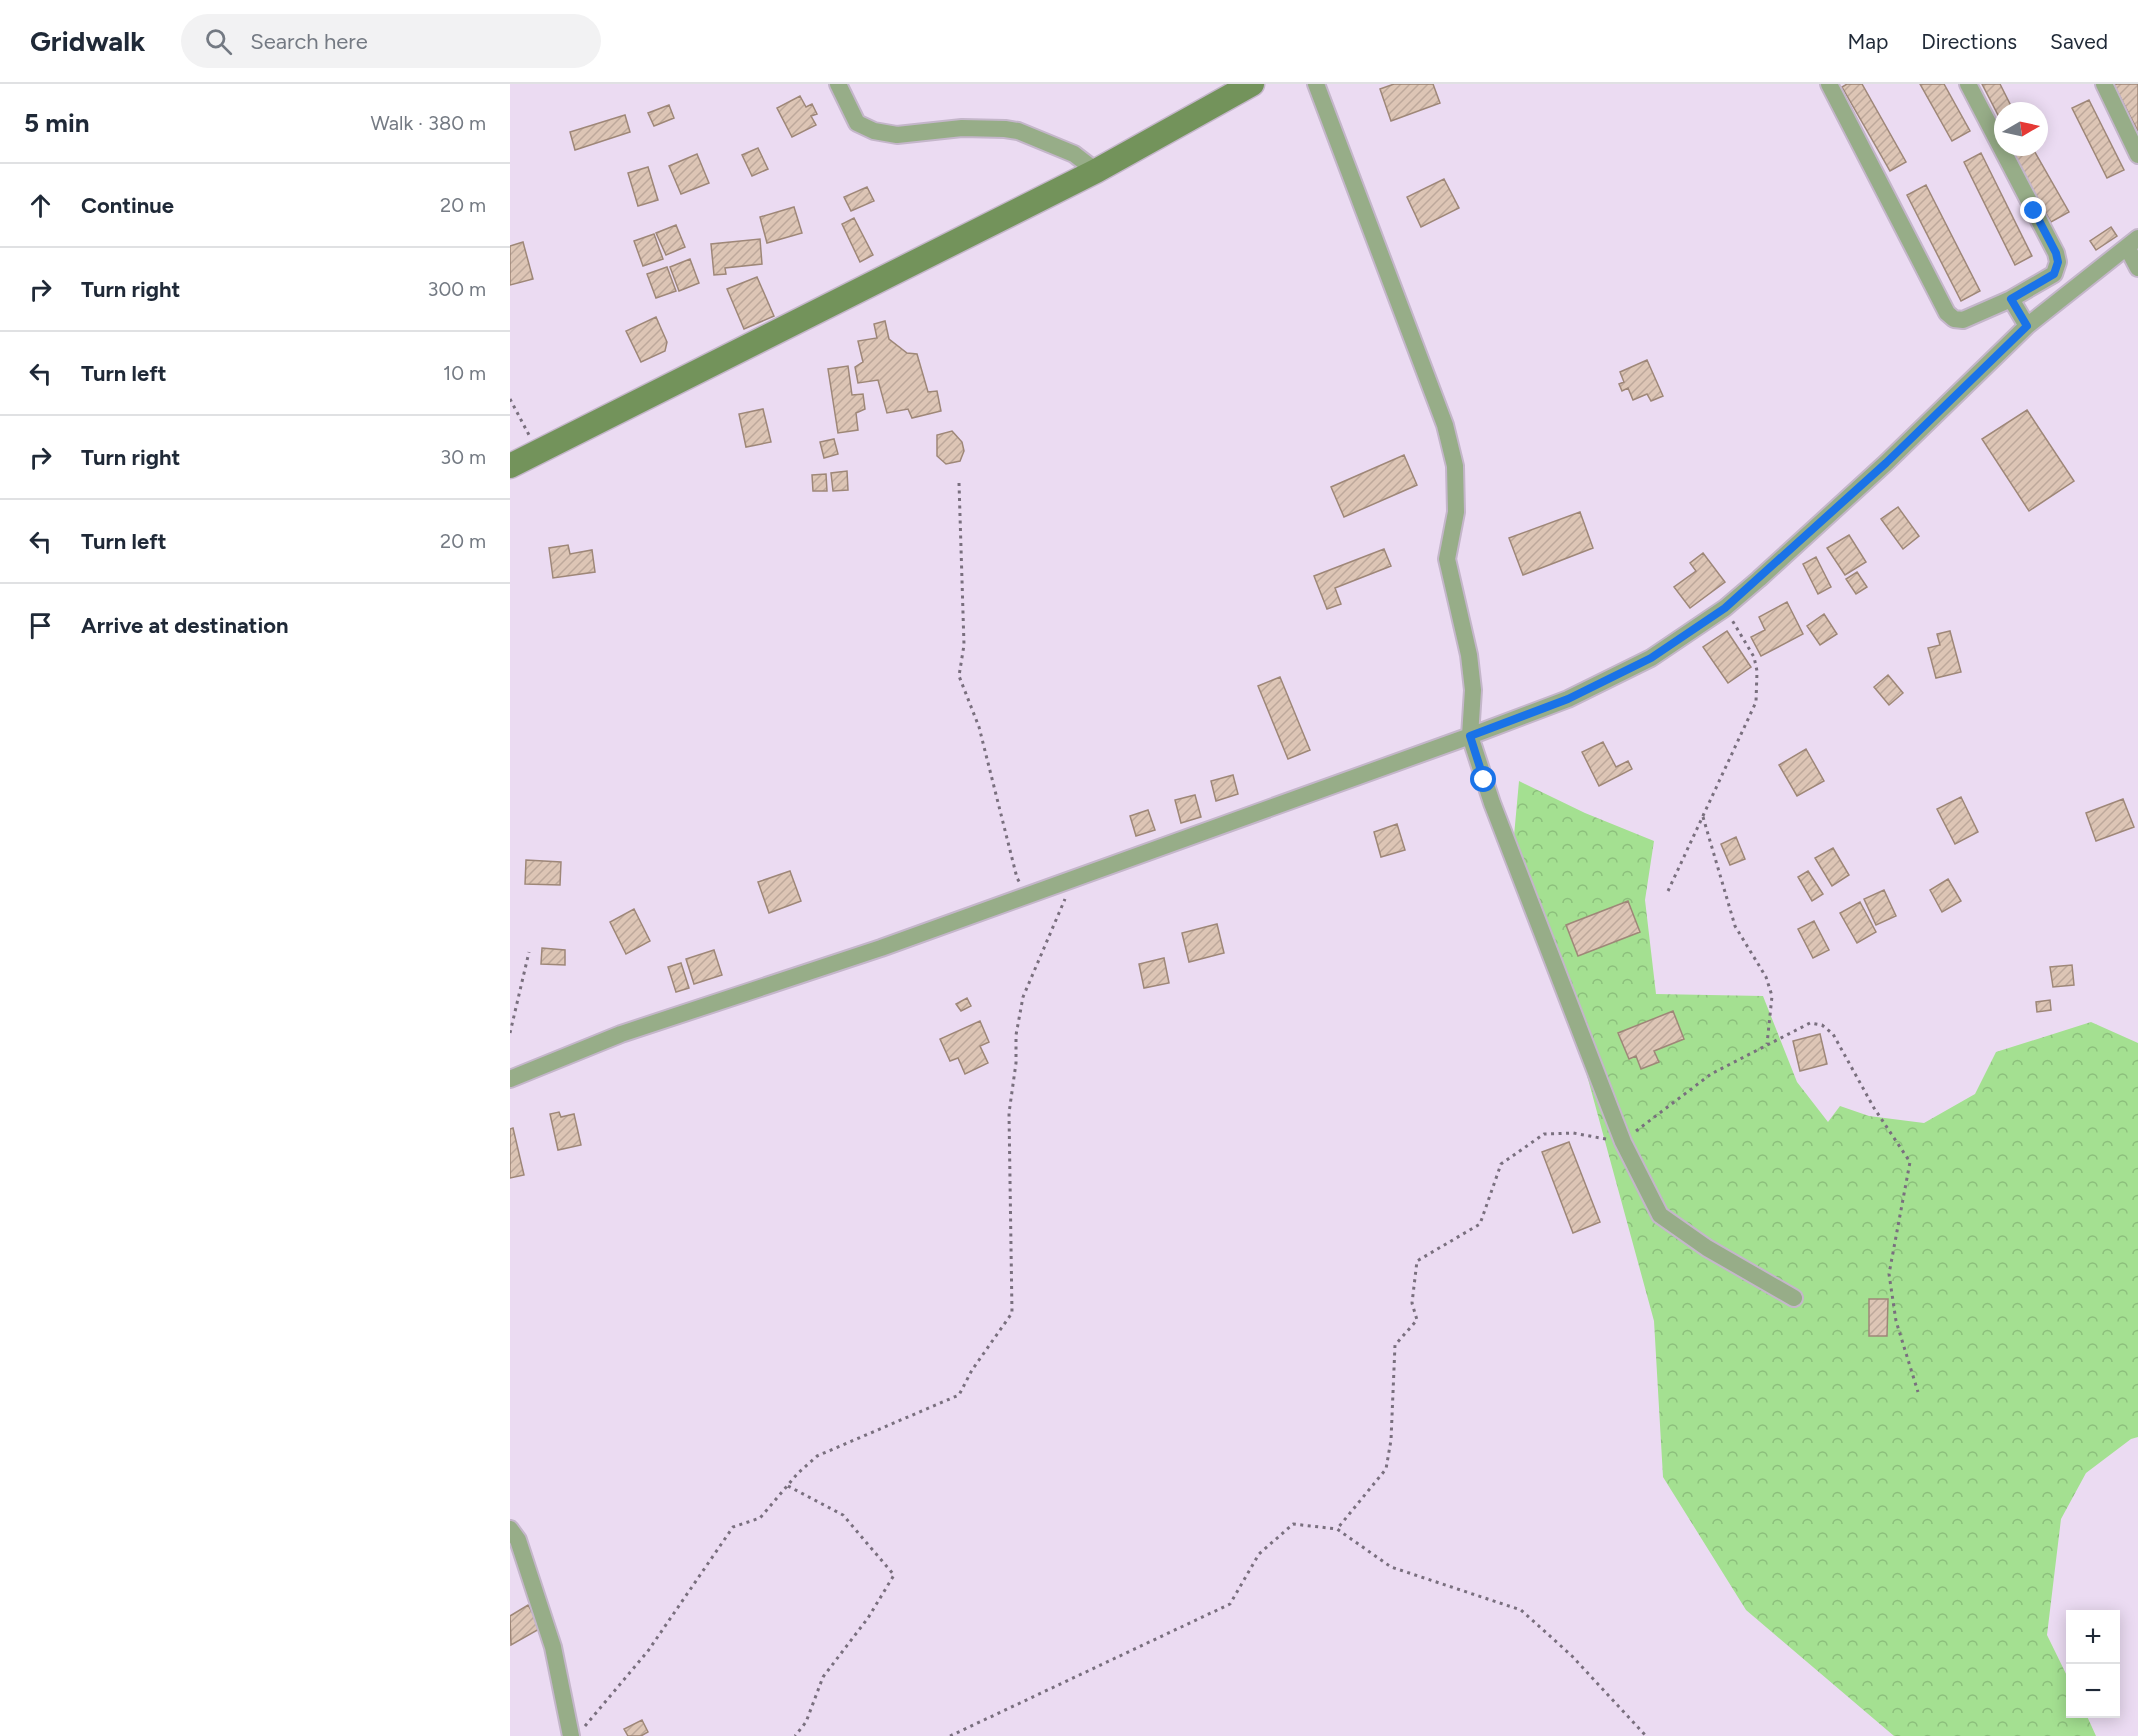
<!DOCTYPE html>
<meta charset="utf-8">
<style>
body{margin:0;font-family:Figtree,sans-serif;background:#f2f2f3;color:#1f2937}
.controls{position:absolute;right:18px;bottom:18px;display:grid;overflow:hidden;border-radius:0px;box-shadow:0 3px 15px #0003}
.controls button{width:54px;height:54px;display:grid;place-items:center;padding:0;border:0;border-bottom:2px solid #e0e1e3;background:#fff;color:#1f2937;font:30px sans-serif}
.compass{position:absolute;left:1484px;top:18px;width:54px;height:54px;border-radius:50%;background:#fff;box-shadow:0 3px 15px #0003;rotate:81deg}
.stop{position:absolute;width:18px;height:18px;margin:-14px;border:4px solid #1a73e8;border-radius:50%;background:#fff}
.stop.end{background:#1a73e8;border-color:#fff;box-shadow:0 2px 6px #0008}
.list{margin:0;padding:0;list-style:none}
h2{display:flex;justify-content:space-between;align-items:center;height:78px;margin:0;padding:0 24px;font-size:26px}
h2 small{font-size:20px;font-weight:400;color:#747a83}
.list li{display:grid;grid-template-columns:39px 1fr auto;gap:18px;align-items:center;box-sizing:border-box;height:84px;padding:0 24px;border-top:2px solid #e0e1e3}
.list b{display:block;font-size:22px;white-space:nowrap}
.list em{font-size:20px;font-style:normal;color:#747a83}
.icon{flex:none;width:33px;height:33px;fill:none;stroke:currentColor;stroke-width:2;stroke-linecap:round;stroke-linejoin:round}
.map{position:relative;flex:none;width:1628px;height:1652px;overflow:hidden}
header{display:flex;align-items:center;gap:36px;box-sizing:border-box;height:84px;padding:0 30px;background:#fff;border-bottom:2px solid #e0e1e3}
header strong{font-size:28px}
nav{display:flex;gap:33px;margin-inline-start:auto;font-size:21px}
.search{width:420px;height:54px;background:#f2f2f3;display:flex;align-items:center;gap:15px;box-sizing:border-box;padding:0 21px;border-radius:33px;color:#747a83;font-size:22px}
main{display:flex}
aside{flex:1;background:#fff}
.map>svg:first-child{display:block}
.forest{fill:url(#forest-crowns)}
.building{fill:url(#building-hatch);stroke:#9e8778;stroke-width:1.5}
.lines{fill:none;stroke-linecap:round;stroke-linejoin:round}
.minor-casing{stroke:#c4b6ca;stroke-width:20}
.secondary-casing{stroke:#c4b6ca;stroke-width:27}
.path{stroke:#796f7e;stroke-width:3;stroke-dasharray:3 4.5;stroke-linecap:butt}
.minor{stroke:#97ad88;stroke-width:16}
.secondary{stroke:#73935b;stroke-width:24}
.route{stroke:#1a73e8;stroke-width:8}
</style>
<header>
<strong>Gridwalk</strong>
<div class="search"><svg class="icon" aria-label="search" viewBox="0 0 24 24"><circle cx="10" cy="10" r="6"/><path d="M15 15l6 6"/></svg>Search here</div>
<nav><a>Map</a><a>Directions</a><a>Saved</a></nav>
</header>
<main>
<aside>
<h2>5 min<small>Walk · 380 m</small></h2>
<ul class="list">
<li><svg class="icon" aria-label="ahead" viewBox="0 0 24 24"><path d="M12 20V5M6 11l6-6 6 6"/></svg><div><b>Continue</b></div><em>20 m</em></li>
<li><svg class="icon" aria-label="right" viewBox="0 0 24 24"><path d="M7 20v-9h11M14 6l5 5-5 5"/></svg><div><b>Turn right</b></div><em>300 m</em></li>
<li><svg class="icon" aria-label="left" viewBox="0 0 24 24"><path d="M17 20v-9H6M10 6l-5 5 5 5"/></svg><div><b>Turn left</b></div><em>10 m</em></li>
<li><svg class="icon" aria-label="right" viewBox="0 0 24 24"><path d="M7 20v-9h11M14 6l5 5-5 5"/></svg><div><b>Turn right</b></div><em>30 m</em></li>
<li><svg class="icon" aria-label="left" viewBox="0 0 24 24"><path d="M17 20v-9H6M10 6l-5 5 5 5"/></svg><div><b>Turn left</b></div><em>20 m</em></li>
<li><svg class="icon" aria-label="arrive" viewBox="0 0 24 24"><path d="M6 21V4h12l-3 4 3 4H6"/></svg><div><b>Arrive at destination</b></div></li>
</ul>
</aside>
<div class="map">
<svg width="1628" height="1652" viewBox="0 0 1628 1652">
<defs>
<pattern id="forest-crowns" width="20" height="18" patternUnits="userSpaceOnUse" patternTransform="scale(1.5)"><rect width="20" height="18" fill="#a4e091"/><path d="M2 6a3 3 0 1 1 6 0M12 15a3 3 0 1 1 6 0" fill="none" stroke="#8cbf7c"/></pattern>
<pattern id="building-hatch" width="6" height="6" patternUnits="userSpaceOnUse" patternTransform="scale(1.5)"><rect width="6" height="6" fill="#ddc5b5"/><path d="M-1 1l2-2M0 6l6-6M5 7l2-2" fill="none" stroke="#bda89b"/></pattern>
</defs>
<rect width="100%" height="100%" fill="#ebdbf2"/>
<!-- forest -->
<path class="forest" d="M1009,697L1075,729L1144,757L1135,816L1146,910L1253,912L1287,998L1318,1038L1330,1022L1359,1032L1414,1039L1465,1010L1486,968L1581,938L1628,959V1353L1621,1355L1576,1389L1551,1435L1537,1551L1560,1598V1630H1576L1586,1652H1384L1236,1526L1153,1393L1144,1237L1045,874L1002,774Z"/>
<!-- building -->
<path class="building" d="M884,0H923L930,19L881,37L870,5Z
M1337,0H1352L1396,78L1380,87L1332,3Z
M1410,0H1434L1460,47L1442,57Z
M1472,0H1490L1502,24L1488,31Z
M1607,0H1628V47L1604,1Z
M290,12L296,23L302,20L307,30L301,32L306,41L282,53L267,24Z
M1579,16L1614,86L1597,94L1562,24Z
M159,21L164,34L144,42L138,29Z
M115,31L120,48L65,66L60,48Z
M1498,63H1522L1559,128L1541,138Z
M248,64L258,85L242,92L232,71Z
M1471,69L1522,172L1505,181L1454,78Z
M187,70L199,99L171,110L159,82Z
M138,83L148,116L128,122L118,89Z
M934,95L949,124L911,143L897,113Z
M1416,101L1470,207L1451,217L1397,111Z
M357,103L364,117L341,127L334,113Z
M284,123L292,149L257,159L250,133Z
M344,134L363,171L350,178L332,140Z
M166,141L175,163L156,171L146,149Z
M1601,143L1607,152L1586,166L1580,157Z
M144,150L153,175L133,182L124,157Z
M250,155L252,180L215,184L216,190L204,191L201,160Z
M13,158L23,195L0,201V162Z
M180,175L189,199L169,207L160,183Z
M157,183L166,207L146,214L137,190Z
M247,193L264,232L234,245L217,205Z
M146,233L157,258L155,267L131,278L116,247Z
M375,237L379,255L397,269L407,270L418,308L427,307L431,327L402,334L398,325L377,329L368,296L348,299L345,283L353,278L348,257L367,254L364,240Z
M1137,276L1153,312L1141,317L1137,310L1123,316L1118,304L1112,307L1109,300L1114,298L1110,288Z
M338,282L342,311L353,310L355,325L346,329L348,346L328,349L318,285Z
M253,325L261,358L236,363L229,330Z
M1517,326L1564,397L1519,427L1472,355Z
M442,347L452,358L454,367L450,377L436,380L427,372V351Z
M324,355L328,370L314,374L310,358Z
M894,371L907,401L834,433L821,403Z
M337,387L338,406L323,407L321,389Z
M316,390L317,407H303L302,391Z
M1388,423L1409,452L1393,465L1371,435Z
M1070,428L1083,464L1013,491L999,454Z
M1339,451L1356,478L1335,491L1317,464Z
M58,461L60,470L82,466L85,488L43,494L39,464Z
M874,465L881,482L825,504L831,520L817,525L804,492Z
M1193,469L1215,498L1180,524L1164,503L1186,487L1180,479Z
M1306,473L1321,503L1308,510L1293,480Z
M1347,488L1357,503L1346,510L1336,495Z
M1277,518L1293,550L1251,572L1241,553L1255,546L1249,533Z
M1314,530L1327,550L1310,561L1297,542Z
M1217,547L1241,583L1218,599L1193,563Z
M1440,547L1451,588L1426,594L1418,564L1430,561L1427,550Z
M1378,591L1393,609L1379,621L1364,603Z
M770,593L800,666L778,675L748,602Z
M1093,658L1106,683L1118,677L1122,685L1089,702L1072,668Z
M1296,665L1314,697L1287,712L1269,681Z
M723,691L728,710L706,717L701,697Z
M685,711L691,733L671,739L665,716Z
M1451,713L1468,748L1445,760L1427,725Z
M1613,715L1624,743L1586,757L1576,729Z
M638,726L645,746L626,752L620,732Z
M887,740L895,766L871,773L864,748Z
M1226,753L1235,775L1220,781L1211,760Z
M1323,764L1339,791L1322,802L1305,774Z
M16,776L51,778L50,801L15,800Z
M280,787L291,817L259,829L248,798Z
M1298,787L1313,810L1302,817L1288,793Z
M1438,795L1451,817L1432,828L1420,806Z
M1374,806L1386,832L1366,841L1354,815Z
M1118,817L1130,848L1068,872L1056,841Z
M1350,818L1366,848L1347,859L1330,829Z
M124,825L140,857L116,870L100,838Z
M1304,837L1319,866L1303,874L1288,845Z
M707,840L714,869L679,878L672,849Z
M32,864L55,866V881L31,880Z
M204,866L212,891L184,900L176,875Z
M654,874L659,899L634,904L629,880Z
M171,879L179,904L166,908L158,883Z
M1562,881L1564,901L1543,903L1540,883Z
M457,914L461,922L451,927L446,920Z
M1540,916L1541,926L1527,928L1526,918Z
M1163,927L1174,955L1144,967L1149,978L1131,985L1126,972L1119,975L1108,949Z
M470,937L479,958L470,962L478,979L455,990L448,974L440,977L430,955Z
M1310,950L1317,980L1290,987L1283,957Z
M49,1028L51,1033L64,1030L71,1061L48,1066L40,1030Z
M3,1044L14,1091L0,1094V1045Z
M1059,1058L1090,1138L1063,1149L1032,1068Z
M1359,1215H1378L1377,1252H1359Z
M18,1521L31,1544L1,1561L0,1532Z
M132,1636L138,1648L131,1652H118L114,1645Z"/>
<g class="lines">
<!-- minor casing -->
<g class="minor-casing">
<path id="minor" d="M328,0L347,39L364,47L387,51L452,44L495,45L508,47L564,70L586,87
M806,0L935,341L945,382L946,428L937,475L959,571L963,606L960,652L982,719L1113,1058L1150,1131L1197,1164L1284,1214
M1319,0L1437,229L1444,235L1453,236L1501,215L1517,242
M1458,0L1546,169L1548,178L1544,190L1501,215
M1594,0L1628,71
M1617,163L1628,184
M0,995L111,950L371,864L960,652L1058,615L1141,574L1215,524L1249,495L1376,379L1517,242L1628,154
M0,1445L8,1456L43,1563L61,1652"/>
</g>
<!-- secondary casing -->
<g class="secondary-casing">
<path id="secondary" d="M0,382L586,87L742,0"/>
</g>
<!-- path -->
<path class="path" d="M0,315L19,351
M449,399L454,561L449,592L469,643L507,794L510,799
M1193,733L1225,842L1256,893L1262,912L1257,960
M1158,807L1246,618L1247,587L1244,573L1222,536
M0,949L19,868
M1126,1047L1201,990L1300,939L1312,941L1323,950L1364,1024L1400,1078L1379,1190L1386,1237L1408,1308
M1096,1055L1063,1049L1034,1050L991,1080L970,1140L907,1177L902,1219L907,1236L885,1261L881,1356L876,1385L827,1445L881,1483L1011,1526L1062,1572L1136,1652
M278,1402L333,1431L384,1491L358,1534L313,1593L296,1638L285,1652
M75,1642L138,1567L223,1443L250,1434L288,1389L307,1372L449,1311L462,1286L502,1229L499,1029L506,979V951L513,913L555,815
M440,1652L720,1520L749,1470L783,1440L827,1445"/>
<!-- minor -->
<use href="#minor" class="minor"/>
<!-- secondary -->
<use href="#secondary" class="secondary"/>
</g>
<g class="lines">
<!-- route -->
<path class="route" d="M974,696L960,652L1058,615L1141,574L1215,524L1376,379L1517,242L1501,215L1544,190L1548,178L1546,169L1524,127"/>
</g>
</svg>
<div class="controls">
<button>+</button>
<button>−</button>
</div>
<svg class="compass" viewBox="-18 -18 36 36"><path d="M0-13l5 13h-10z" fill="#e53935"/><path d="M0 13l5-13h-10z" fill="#747a83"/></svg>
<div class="stop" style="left:974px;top:696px"></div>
<div class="stop end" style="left:1524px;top:127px"></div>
</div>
</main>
